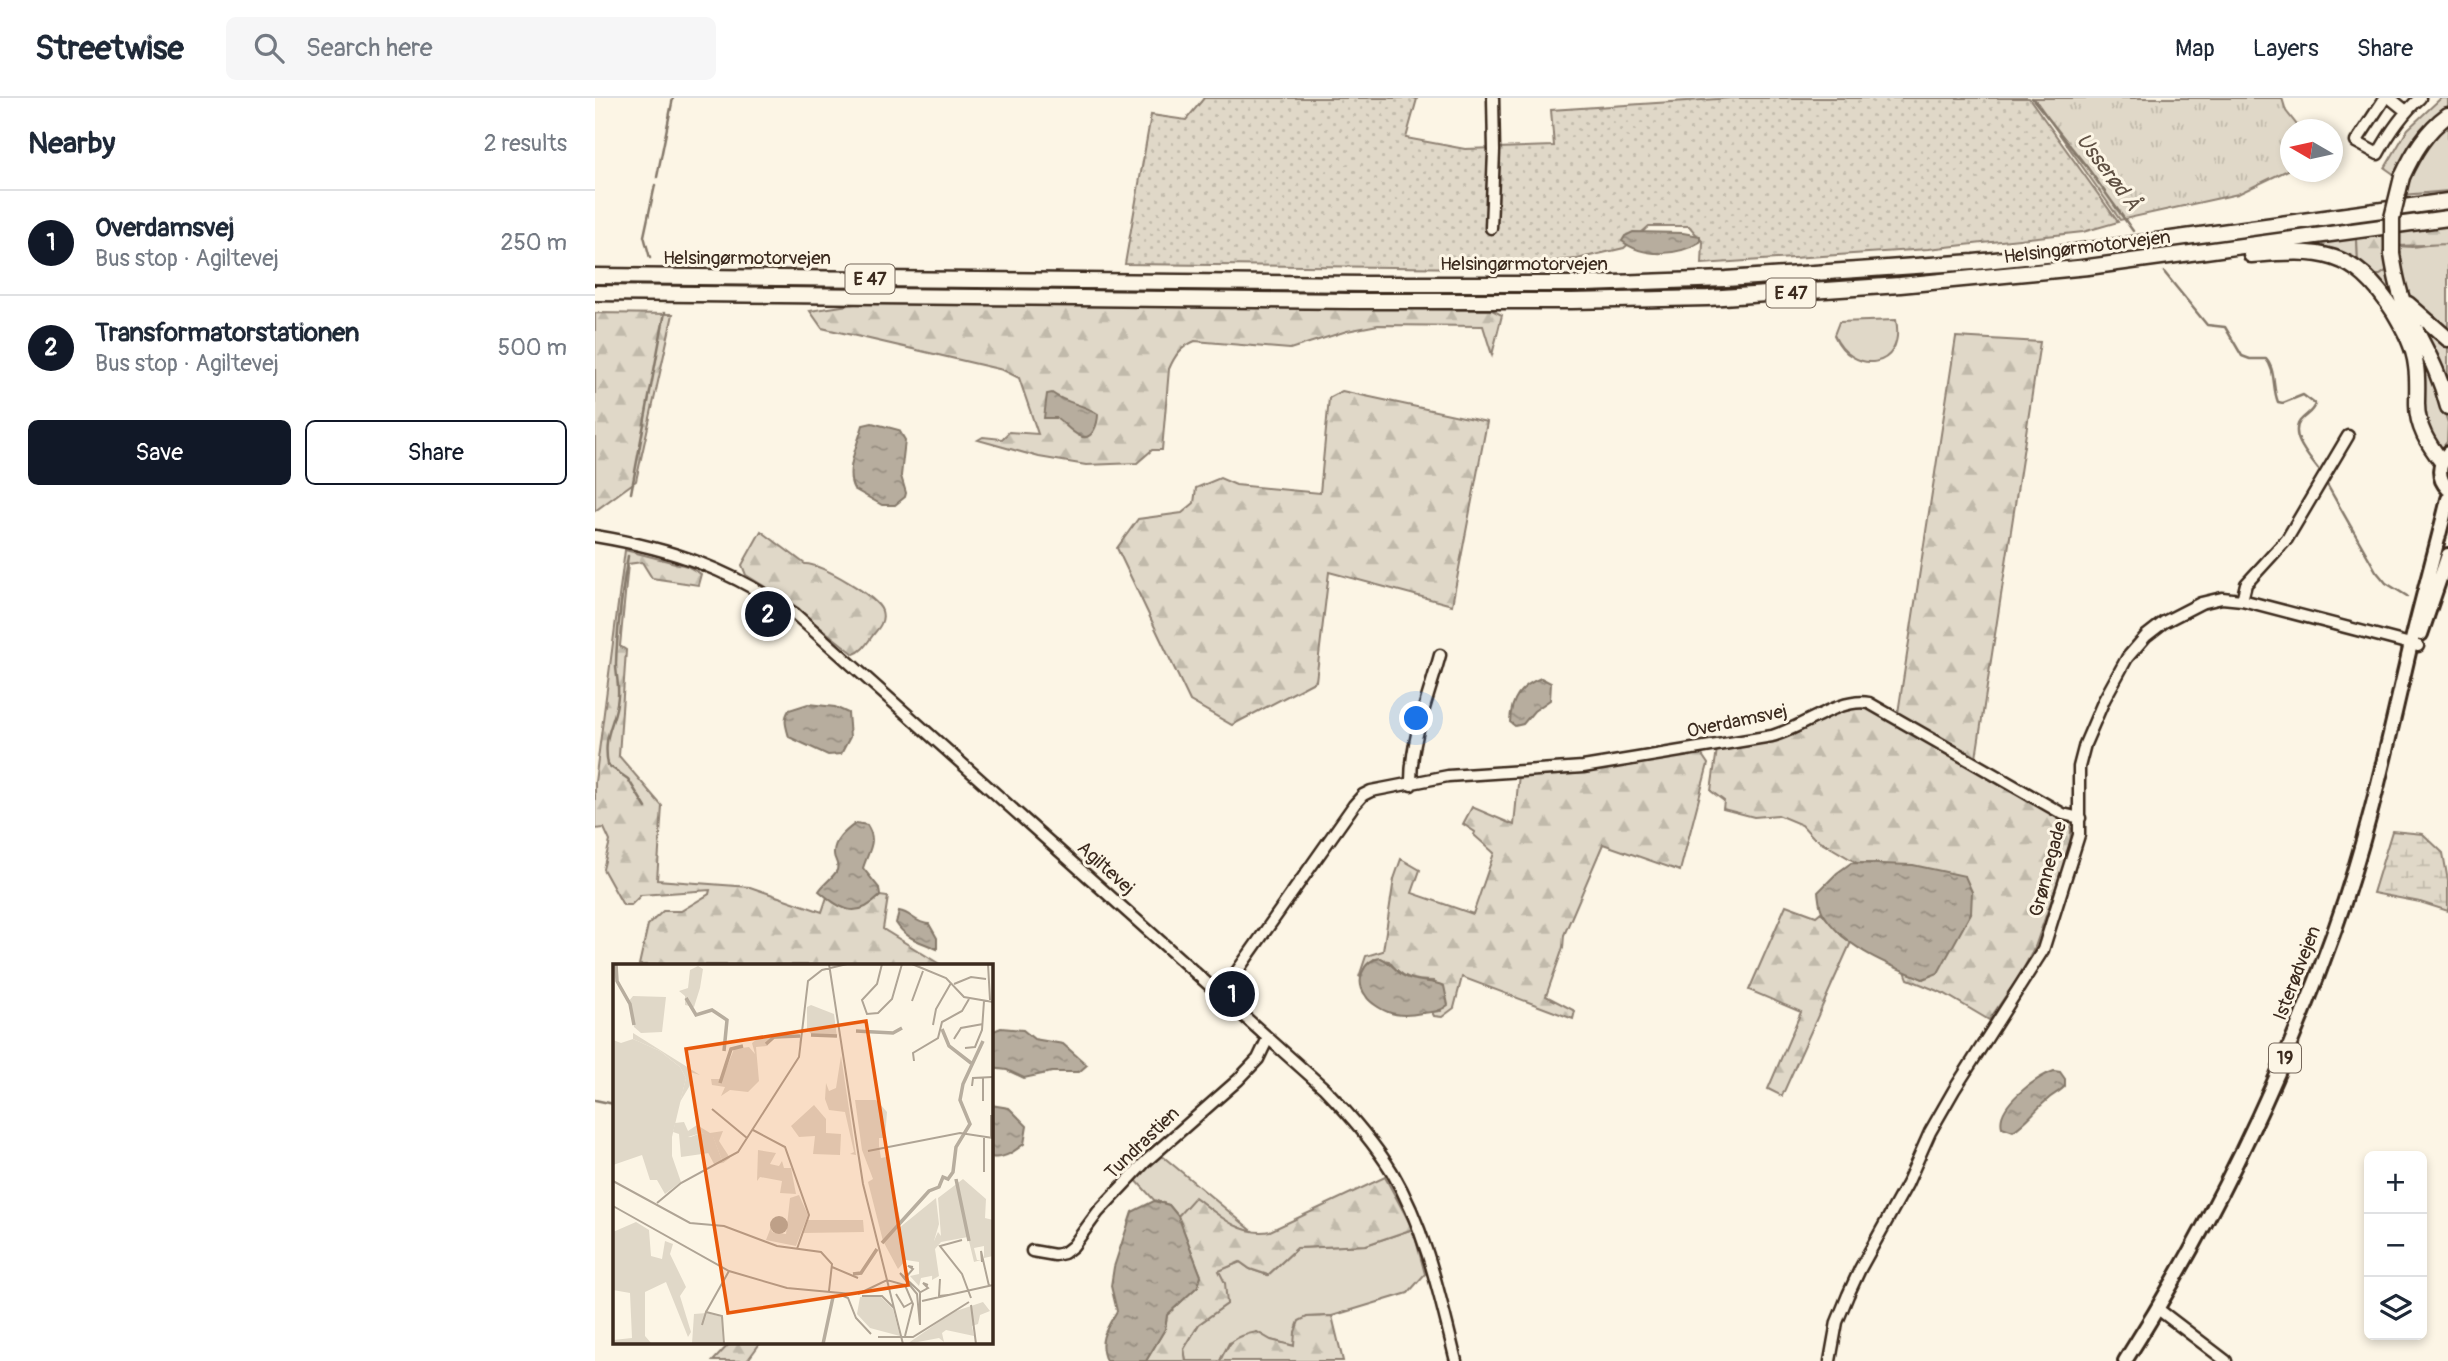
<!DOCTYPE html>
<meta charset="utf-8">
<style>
body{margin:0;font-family:Pangolin,sans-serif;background:#f6f6f7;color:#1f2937}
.controls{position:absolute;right:21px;bottom:21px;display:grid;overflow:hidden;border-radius:10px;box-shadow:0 4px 10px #0003}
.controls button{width:63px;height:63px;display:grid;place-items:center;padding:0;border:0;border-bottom:2px solid #e0e1e3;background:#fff;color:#1f2937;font:35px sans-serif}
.compass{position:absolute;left:1685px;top:21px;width:63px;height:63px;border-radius:50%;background:#fff;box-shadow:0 4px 10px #0003;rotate:279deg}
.you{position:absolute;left:822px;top:621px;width:24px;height:24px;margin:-18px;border:5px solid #fff;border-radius:50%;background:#1a73e8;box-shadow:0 0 0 10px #1a73e833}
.badge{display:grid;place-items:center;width:46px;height:46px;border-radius:50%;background:#111827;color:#fff;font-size:23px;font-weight:700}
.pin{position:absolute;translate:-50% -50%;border:4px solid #fff;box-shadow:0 2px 7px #0006}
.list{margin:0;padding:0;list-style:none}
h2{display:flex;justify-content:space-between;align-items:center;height:91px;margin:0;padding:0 28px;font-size:30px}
h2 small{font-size:23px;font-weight:400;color:#747a83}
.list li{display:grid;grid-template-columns:46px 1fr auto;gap:21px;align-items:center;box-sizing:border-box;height:105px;padding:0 28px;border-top:2px solid #e0e1e3}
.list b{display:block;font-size:26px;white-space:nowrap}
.list p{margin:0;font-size:23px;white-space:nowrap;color:#747a83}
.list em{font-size:23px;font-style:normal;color:#747a83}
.actions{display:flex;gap:14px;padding:21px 28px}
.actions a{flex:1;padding:16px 0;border:2px solid #111827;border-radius:10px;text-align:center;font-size:24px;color:#111827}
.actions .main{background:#111827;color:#fff}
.icon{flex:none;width:38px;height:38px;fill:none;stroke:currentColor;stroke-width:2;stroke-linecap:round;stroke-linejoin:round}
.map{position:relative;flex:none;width:1853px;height:1263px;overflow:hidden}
header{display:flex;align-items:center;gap:42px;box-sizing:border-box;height:98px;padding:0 35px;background:#fff;border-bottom:2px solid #e0e1e3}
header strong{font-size:33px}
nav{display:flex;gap:38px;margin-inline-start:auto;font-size:24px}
.search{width:490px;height:63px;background:#f6f6f7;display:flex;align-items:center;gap:18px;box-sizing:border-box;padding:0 24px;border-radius:10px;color:#747a83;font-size:26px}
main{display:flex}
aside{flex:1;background:#fff}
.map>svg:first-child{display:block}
.grass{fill:#e0d8c8;stroke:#8e8173;stroke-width:2}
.forest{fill:url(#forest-firs);stroke:#8e8173;stroke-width:2}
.wetland{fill:url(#wetland-marsh);stroke:#8e8173;stroke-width:2}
.park{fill:url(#park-tufts);stroke:#8e8173;stroke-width:2}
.garden{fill:url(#garden-dots);stroke:#8e8173;stroke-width:2}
.water{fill:url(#water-ripples);stroke:#85796b;stroke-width:2}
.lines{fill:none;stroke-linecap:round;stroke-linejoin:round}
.stream{stroke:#85796b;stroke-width:2.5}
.minor-casing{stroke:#3b2a1e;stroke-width:15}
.major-casing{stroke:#3b2a1e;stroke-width:18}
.highway-casing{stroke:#3b2a1e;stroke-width:19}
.minor{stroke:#fcf5e5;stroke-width:10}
.major{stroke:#fcf5e5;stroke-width:12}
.highway{stroke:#fcf5e5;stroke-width:14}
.highway-bridge-casing{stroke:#3b2a1e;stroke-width:19;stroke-linecap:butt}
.highway-bridge{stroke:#fcf5e5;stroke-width:14}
.labels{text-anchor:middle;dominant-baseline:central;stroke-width:6;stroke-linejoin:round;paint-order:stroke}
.shield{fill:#fcf5e5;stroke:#75675a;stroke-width:2}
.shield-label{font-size:18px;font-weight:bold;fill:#3b2a1e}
.street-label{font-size:19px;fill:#3b2a1e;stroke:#fcf5e5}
.water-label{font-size:21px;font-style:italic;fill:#605144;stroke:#fcf5e5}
.inset-river{fill:none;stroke:#b7ad9e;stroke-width:3.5}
.inset-road{fill:none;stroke:#afa495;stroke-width:2}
.view{fill:#e8590c;fill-opacity:0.15;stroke:#e8590c;stroke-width:3.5}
.inset-edge{fill:none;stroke:#3b2a1e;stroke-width:3.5}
</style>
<header>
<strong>Streetwise</strong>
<div class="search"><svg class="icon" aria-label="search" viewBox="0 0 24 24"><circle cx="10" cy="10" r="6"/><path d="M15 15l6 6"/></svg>Search here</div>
<nav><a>Map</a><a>Layers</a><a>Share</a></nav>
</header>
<main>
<aside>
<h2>Nearby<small>2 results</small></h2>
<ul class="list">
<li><span class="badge">1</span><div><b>Overdamsvej</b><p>Bus stop · Agiltevej</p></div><em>250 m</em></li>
<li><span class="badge">2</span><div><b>Transformatorstationen</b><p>Bus stop · Agiltevej</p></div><em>500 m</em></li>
</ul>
<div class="actions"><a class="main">Save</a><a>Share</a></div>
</aside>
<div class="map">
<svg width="1853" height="1263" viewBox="0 0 1853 1263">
<defs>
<pattern id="forest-firs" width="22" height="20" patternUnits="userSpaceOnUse" patternTransform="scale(1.75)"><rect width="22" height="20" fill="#e0d8c8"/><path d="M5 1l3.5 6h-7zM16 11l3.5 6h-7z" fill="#c1baab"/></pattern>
<pattern id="wetland-marsh" width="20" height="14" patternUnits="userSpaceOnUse" patternTransform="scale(1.75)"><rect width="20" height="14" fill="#e0d8c8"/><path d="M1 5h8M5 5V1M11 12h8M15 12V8" fill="none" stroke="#c1baab"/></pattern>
<pattern id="park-tufts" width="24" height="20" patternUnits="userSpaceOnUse" patternTransform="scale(1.75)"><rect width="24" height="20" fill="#e0d8c8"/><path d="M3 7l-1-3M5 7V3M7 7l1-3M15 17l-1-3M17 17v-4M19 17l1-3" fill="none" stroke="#c1baab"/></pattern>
<pattern id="garden-dots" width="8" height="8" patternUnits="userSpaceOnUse" patternTransform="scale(1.75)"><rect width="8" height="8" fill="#e0d8c8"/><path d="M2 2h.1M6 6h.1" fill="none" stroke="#c1baab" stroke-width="1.8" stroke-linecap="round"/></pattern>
<pattern id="water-ripples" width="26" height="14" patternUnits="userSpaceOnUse" patternTransform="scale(1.75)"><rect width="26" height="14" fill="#b7ad9e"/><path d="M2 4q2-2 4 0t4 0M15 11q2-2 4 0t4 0" fill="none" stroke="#968d80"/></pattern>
</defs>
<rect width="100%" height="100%" fill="#fcf5e5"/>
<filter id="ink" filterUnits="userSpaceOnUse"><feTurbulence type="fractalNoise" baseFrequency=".0143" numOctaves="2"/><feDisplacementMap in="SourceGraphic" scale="14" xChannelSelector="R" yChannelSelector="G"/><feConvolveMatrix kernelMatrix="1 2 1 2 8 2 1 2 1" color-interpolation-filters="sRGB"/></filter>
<g filter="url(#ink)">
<!-- grass -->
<path class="grass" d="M1846,0H1853V8C1829,26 1812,50 1800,77L1790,70L1813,31Z
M1853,23V93L1807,97L1825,57Z
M1762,139L1763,165L1684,150Z
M1847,145L1853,146V237L1816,202L1808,181L1802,148L1817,149Z
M1792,172L1799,197L1830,254L1853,325L1852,344L1843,355L1831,331L1826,282L1776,177H1785Z
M1301,222C1311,272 1257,278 1239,237L1244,224Z
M1831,229L1853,248V296L1829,232Z
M565,1056L661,1136L633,1125L601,1100L583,1118L574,1107L559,1102L539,1080Z
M818,1131L830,1176L813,1195L737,1218L712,1219L700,1234V1248L675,1242L662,1234L634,1245L625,1263H591L589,1251L604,1226L632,1206L623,1173L645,1164L655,1171L673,1177L702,1150L771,1147Z"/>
<!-- forest -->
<path class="forest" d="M1853,128V146L1802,148L1803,132Z
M1788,135L1792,172L1785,177H1776L1763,165L1762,139Z
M266,205L897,212L907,217L897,257L888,228L783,227L752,233L695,251L600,243C586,249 580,257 574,271L567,352H557L542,365L491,367L444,359L383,342L388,339L407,341L414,334L443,336L424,280L408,272L227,230L215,213Z
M0,215L78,216L41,383L0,413Z
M1361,239L1445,244L1381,660L1303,615Z
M747,293L892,324L857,507L734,474L721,583L637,627L595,603L522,450L543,421L587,415L599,405L601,390L625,380L641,387L725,395L734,300Z
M166,433L210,466C225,465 283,499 287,513C290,523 284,530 278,537C272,545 268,553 259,556L188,500L151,477L147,467Z
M30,452L92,468L106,476L103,487L57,480L47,464L33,466L25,548L31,552L24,658L67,708L62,782L155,789L227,814L232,799C249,815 268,815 285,798L293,799L288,831L346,867H44L53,827L68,813H86L114,796L115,792L46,797L36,807H28L8,771L15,743L9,730L0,731V684Z
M1254,609H1272L1469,722L1476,730L1475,748L1440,849L1425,877L1394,922L1350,896L1313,881L1310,873L1328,881L1361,841L1376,815L1281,765H1262L1218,739L1207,727L1183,717L1159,719L1128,711L1129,703L1116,693L1122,651L1198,637Z
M1105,654L1113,666L1085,773L1008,746L969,837L968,850L951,898L980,913L978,921L867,879L859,910L847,919L839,918L837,914L846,913L839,883C819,883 806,880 794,863L779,861L764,879L771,858L788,853L799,781L806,761L825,772L817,795L878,816L899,755L879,737L880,734L868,726L877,709L919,727L924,676Z
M1191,807L1221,818L1226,814L1247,838L1256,844L1187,998L1173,991L1206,914L1154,892Z
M790,1079L818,1131L771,1147L702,1150L673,1177L655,1171L645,1164L624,1173L630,1185L632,1206L604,1226L589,1251L591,1263H551L570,1231L572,1217L603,1188L606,1178L583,1118L600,1099C622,1116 646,1139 675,1133Z
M737,1218L748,1263H625C634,1243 640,1238 662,1234L676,1242L699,1248L700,1234L704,1223L712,1219Z
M136,1244H166L152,1263H118Z"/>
<!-- wetland -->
<path class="wetland" d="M1797,733L1828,736L1848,755L1853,783V813L1825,804L1778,795Z"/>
<!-- park -->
<path class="park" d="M1439,0H1687L1691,13L1705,31L1696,32L1695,71L1643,96L1525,122Z"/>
<!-- garden -->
<path class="garden" d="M609,0H819L822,1L811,40L870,51L959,48L956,12L1137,0H1434L1523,124L1488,134L1333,151L1107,166L1108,144L1094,128H1054L1029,150L982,161L882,170L530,166L556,17L591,22Z"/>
<!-- water -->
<path class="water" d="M1038,134L1088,135L1105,138V144C1083,158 1048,160 1027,143L1030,138Z
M457,295C472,306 489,306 503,316C503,324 498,344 485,338C477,335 469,325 462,320H449L452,296Z
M277,325L304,332L310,342L306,378L311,395L310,399L300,407H287L259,391C249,374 263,345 268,327Z
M946,580L956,585L955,602L939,613L928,626L920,628L915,624C916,601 925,588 946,580Z
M213,606L240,609L253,615L255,639L246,656L233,657L194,639C191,628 188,621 194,612Z
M261,725L272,727C283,744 273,753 268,770L284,790L285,798C261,822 247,812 224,793C229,785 239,779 242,772C244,764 239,762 239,756C238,742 252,732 261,725Z
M1256,765L1318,767L1370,778L1377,794L1376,815L1343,875L1328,881C1292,866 1249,850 1228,815C1224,809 1224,800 1223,794L1242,775Z
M304,813C317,815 319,825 334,826L342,840V851C325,843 312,842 301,825Z
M786,860C796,864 800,873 809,878C823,886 835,881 849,888L853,907C845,914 837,914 827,915C817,917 803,918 793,914C787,912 774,904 771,898C760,884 767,862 786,860Z
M406,930L428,932L439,941L468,946L492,967L484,974H457L429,980L412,972L396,970V934Z
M1459,973L1465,974L1470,981V988C1465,994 1458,996 1452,1002C1440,1012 1431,1025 1418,1033L1407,1029C1401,1008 1441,979 1459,973Z
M396,1007L414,1010L432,1028L429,1046C419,1053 409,1062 396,1059Z
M559,1103L574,1107L583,1118L606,1178L603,1188L572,1217L570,1231L551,1263H511C502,1243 511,1231 522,1213L516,1188L519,1169L537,1114Z"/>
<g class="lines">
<!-- stream -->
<path class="stream" d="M1437,0L1492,69L1538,133
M62,79L78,0
M55,160L49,138L60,87
M1569,174L1612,227L1630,229L1647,258L1655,261H1671C1681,272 1677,290 1683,304L1688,305L1708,297L1720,306C1717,315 1711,316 1705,323C1694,338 1715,360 1723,371
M1730,383L1781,473L1791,485L1812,498
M36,395L70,214
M33,458C27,494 22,529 21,566C21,576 24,587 23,598C21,626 7,634 13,667L33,681L51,710
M0,1002L19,1006"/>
<!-- minor casing -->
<g class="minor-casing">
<path id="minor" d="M1790,0L1761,44L1783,56C1795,34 1807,16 1825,0
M1795,0L1811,13
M896,130L899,53L898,0
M0,438C79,451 134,471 200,516L729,990C755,1017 778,1043 797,1074C831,1132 845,1199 861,1263
M1647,502L1651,486L1692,441L1753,338
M816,687C815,643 834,598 845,557
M626,896L759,707L768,697L776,693L853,678L988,669L1177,638C1207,630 1245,599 1274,605L1468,716L1485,720
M437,1153L460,1157L469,1155L478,1148L503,1114L550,1064L643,982L663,961L673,940
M1563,1211L1631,1263
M1235,1263L1242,1224L1253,1197L1265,1171L1312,1086L1335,1034L1359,992L1448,852L1484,737V669L1490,646L1509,602L1532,560L1551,538L1569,524L1606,505L1627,500L1647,502L1823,548"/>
</g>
<!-- major casing -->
<g class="major-casing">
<path id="major" d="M1853,355C1843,367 1842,380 1853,391
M1826,536L1853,457
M1530,1263C1616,1128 1686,982 1740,831C1773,739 1793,644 1815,550C1827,500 1841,451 1853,401"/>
</g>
<!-- highway casing -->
<g class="highway-casing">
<path id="highway" d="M1807,79C1818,55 1831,33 1853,17
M1797,156C1800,176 1804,196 1812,214C1829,250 1843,269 1853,309
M1656,157C1726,151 1759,151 1799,214C1809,231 1819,249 1821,268C1823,281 1822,293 1822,306C1822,329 1833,346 1847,364
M0,178L770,186H991L1131,181L1379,164L1481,154L1853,103
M0,195L757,203H977L1113,200L1305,187L1493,169L1853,120
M1813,206L1853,241"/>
</g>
<!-- minor -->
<use href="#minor" class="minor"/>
<!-- major -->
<use href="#major" class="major"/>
<!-- highway -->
<use href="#highway" class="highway"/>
<!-- highway-bridge casing -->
<g class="highway-bridge-casing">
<path id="highway-bridge" d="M1797,156V120L1807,79"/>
</g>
<!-- highway-bridge -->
<use href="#highway-bridge" class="highway-bridge"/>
</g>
</g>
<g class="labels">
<!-- shield labels -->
<g class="shield">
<rect x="250.5" y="166.5" width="49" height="29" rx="5"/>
<rect x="1171.5" y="180.5" width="49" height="29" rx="5"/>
<rect x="1674" y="945.5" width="32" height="29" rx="5"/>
</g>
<g class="shield-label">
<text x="275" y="181">E 47</text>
<text x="1196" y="195">E 47</text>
<text x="1690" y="960">19</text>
</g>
<!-- street labels -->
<g class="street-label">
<text transform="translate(1492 149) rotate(-7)">Helsingørmotorvejen</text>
<text x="152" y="160">Helsingørmotorvejen</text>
<text x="929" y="166">Helsingørmotorvejen</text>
<text transform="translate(1142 623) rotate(-12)">Overdamsvej</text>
<text transform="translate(511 770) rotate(42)">Agiltevej</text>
<text transform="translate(1453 771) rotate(-75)">Grønnegade</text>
<text transform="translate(1702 875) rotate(-69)">Isterødvejen</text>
<text transform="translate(547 1045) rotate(-44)">Tundrastien</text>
</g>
<!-- water labels -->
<g class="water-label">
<text transform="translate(1513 74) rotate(53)">Usserød Å</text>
</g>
</g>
<!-- overview -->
<g transform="translate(18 866)">
<rect width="380" height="380" fill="#fcf5e5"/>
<path d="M20,75L47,87L67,103L73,114L59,173V192L68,218L52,230L44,216H37L29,191L0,201V76L8,79ZM88,169L100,172L110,199L101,200L91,181L75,174ZM350,215L373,235L372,254L380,256V292L371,294V282L361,284L364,296H368L361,298L355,273L328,278L322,285L326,312L319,316L320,279L325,268L328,272L325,234ZM267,332L280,345L287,372L257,364L244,350L247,333ZM94,349L109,353L110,380H79L81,350Z" fill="#e0d8c8"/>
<path d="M85,2L90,5L87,24L81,43L72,41V32L66,27L75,24L77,6ZM20,32L53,33L49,68L28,69L21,63L16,37ZM198,41L221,50L224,73L199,71L194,65V43ZM20,69L87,111L77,108L79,118L67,138L73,114L67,103L47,87L20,75ZM189,71L186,82L187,72L160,75L154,82L143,83L146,117L135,128L117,126L108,132L112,123L99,121L98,115H109L121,85L136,83L142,90L139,79L148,72ZM228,92L243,191L237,190L241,188L232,148L216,146L212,135L213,119L216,127L223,124ZM201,141L213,155V169L228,170L227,191L200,190L202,172L186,173L178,162ZM71,158L75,167L84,161L97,169L110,167L106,177L117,194L110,199L100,173L88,169L75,173L90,175L96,189L68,193L66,170L60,168L62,159ZM145,186L163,189L157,200L166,202L169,197L171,204H178L183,230L167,229L169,217L147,213L144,217ZM186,231L195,251L183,282L153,276L158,263L159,268L173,270L177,234ZM195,256H250L251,268L190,269ZM23,258L36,266L38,292L49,295L52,277L60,280L57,290L73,323L67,332L78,368L75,373L53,318L32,328V372L39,380H0V376L19,374L17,329L0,326V268ZM370,338L377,347L367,351L365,360L359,362L361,372L333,366L329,369L331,378L326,374L294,380L340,348Z" fill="#e0d8c8"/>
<path d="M323,234L326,260L321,277L323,311L308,314L306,322L297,312L306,310V298L293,296L285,305L270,277Z" fill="#e0d8c8"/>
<path d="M242,136H263L274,148L272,174H266V182L268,194L273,193L288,259L270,277L255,218L260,215L249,186Z" fill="#e0d8c8"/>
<path d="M157 261a9 9 0 1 1 18 0a9 9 0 1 1-18 0Z" fill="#b7ad9e"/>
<path class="inset-river" d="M3,0L4,17L17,40L21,61M73,34L83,51L99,46L114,56L111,87M329,65L336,82L358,99M243,67L280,69L289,64M198,71L224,72M153,80L161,73L187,72M107,119L118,85L130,82M343,215L356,277M269,279L316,227L326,223L330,213L335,215L340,208L343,183L357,160L347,136L350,120L370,77M240,310L248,309L264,285M210,380L220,333"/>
<path class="inset-road" d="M216,0L250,220L290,380M269,0L264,20L249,36L254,50L265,49L279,35L289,0M299,0L333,14L351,33L380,38M375,0L377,36M341,20L358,13L373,15M299,37L310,7M320,61L323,45L338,19M344,70L341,75L348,64L370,60M352,84L362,83L369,66L371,37M301,97L300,89L325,74L329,58L349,47L356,35M370,114V137M359,122L360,114L380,113M99,145L134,174M378,151V173M140,166L172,183L196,251L184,285M255,187L347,169L380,174M371,208V174M0,217L77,259L111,262L164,282L208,288L219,300L216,327M44,239L68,219L125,188L186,93L195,17L209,6L234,0M0,242L116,307L174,324L239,330M349,276L327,282L349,310L358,334M369,298L368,287L376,322M219,303L245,314M287,309L307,328V361L304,330ZM293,313L300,305L295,302L300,303M327,315L326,332L335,331M306,329L315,324L310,319L315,321M245,330L274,316L292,321L300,340L292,372M283,330L291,343L300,338M228,331L235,334L243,354L258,370M249,332H269L281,344M309,337L380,321M358,341L363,380M93,348L116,307M89,361L93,348L109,352L111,380M265,373H300L356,338"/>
<path class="view" d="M253,57L295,321L115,349L73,85Z"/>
<rect width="380" height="380" class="inset-edge"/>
</g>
</svg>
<div class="controls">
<button>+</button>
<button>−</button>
<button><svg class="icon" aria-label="layers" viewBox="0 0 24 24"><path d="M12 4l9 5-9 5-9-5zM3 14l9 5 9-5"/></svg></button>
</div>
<svg class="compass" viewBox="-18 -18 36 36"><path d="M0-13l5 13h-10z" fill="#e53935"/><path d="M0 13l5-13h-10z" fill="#747a83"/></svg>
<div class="you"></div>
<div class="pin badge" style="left:637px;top:896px">1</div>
<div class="pin badge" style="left:173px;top:516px">2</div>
</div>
</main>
